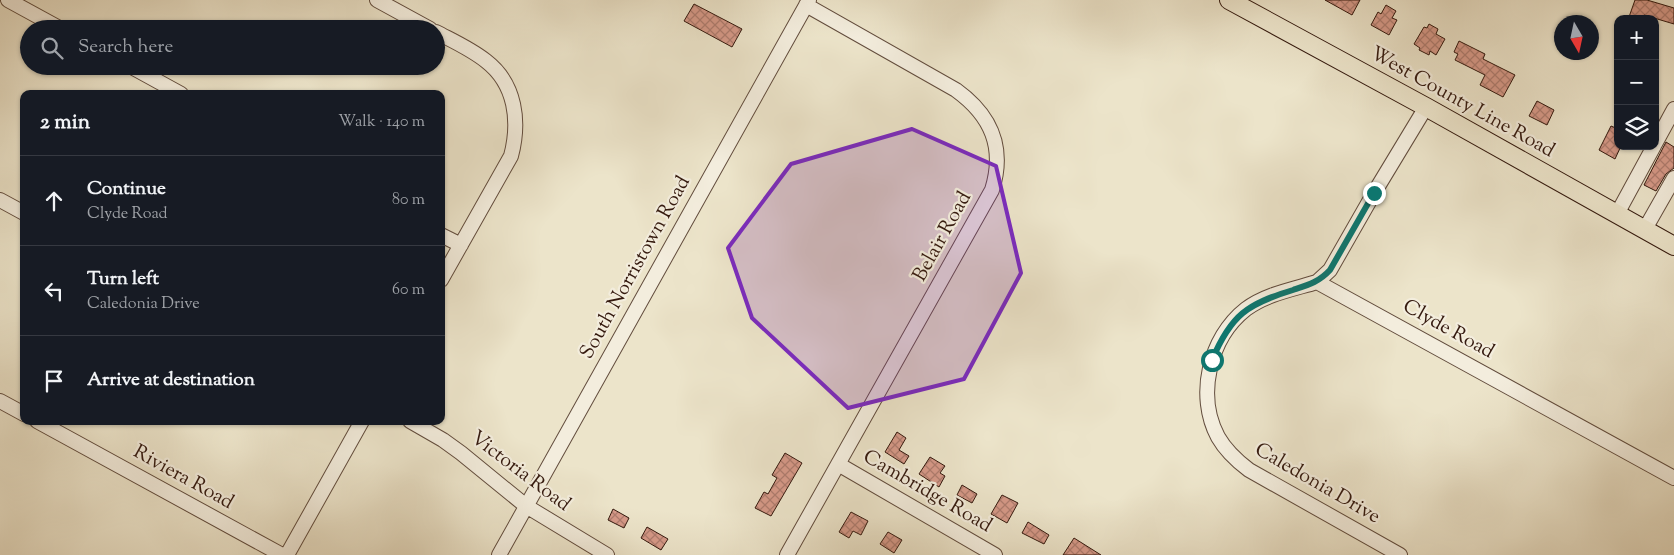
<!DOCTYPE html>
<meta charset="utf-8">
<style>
body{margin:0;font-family:"Sorts Mill Goudy",serif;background:#242831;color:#f1f3f6}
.controls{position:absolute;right:15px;top:15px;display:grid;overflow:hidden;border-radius:10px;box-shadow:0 1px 4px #0004}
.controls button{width:45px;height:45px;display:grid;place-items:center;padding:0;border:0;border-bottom:1px solid #363941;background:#171b24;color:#f1f3f6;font:25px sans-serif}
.compass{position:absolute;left:1554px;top:15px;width:45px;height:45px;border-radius:50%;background:#171b24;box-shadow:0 1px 4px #0004;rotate:171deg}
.stop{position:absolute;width:15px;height:15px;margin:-11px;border:4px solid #0f766e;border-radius:50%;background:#fff}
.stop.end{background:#0f766e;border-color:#fff;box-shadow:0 1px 5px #0008}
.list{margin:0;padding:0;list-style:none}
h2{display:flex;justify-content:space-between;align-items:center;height:65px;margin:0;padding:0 20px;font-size:21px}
h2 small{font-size:16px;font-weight:400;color:#9ea1a6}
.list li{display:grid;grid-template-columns:32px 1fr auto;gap:15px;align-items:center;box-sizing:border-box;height:90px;padding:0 20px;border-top:1px solid #363941}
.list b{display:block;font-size:19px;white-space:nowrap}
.list p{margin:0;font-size:16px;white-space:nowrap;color:#9ea1a6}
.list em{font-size:16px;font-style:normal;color:#9ea1a6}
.icon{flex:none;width:28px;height:28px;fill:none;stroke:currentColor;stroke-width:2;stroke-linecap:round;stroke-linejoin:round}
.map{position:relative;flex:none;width:1674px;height:555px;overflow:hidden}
.search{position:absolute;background:#171b24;box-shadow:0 1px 4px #0004;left:20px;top:20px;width:425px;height:55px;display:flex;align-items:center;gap:12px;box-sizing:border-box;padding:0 18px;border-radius:28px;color:#9ea1a6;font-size:19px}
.panel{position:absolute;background:#171b24;box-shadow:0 1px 4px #0004;left:20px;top:90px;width:425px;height:335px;border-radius:10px}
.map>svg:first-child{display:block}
.building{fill:url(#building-cross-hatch);stroke:#34190e}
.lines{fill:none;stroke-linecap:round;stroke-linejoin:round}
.minor-casing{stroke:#624c3d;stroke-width:16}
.major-casing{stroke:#34190e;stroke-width:20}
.minor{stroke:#f3eddd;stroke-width:14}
.major{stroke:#ece4ca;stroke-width:18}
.route{stroke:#0f766e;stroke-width:6}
.marked{fill:#7b2cbf;fill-opacity:0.2;stroke:#7b2cbf;stroke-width:4;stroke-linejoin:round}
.labels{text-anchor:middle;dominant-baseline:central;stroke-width:4.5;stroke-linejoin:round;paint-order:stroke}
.street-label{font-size:20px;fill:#34190e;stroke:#f3eddd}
</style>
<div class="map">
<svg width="1674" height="555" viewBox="0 0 1674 555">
<defs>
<pattern id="building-cross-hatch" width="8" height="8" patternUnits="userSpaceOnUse" patternTransform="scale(1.25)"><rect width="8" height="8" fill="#d69988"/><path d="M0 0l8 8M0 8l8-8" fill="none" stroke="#ae7c6e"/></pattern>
</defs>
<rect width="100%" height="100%" fill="#ece4ca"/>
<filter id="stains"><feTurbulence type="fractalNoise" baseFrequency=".004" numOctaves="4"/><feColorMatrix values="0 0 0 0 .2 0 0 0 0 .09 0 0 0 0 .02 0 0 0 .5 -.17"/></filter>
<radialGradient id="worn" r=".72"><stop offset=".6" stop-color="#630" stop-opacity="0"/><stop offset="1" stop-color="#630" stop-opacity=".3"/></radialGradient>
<!-- building -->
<path class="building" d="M1325,0H1360L1352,15Z
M1635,0H1647L1674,8V24L1644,15L1643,19L1629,17Z
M694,4L742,29L732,47L684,21Z
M1386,5L1396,11L1392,18L1397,20L1389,35L1371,25L1378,12L1381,14Z
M1429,24L1438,29L1436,34L1445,39L1436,55L1430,51L1429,55L1419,50L1420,48L1414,44L1424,27L1427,28Z
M1459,41L1485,54L1483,59L1515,75L1503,97L1480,85L1485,75L1455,60L1458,54L1454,52Z
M1537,101L1554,110L1547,125L1529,116Z
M1611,126L1618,129V146H1621L1615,159L1599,150Z
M1666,142L1674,147V168L1666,174L1656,191L1644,185Z
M897,432L906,438L899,450L909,456L904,464L885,452Z
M785,453L802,463L771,516L755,508L764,492L768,494L777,478L772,475Z
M930,457L945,466L940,473L945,476L939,487L919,474Z
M962,485L977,494L972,503L957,495Z
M1002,495L1018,503L1007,523L991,514Z
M613,509L629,518L624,528L608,520Z
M851,512L868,521L861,535L853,531L849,538L839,532Z
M1028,522L1049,535L1044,544L1022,533Z
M647,527L668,539L661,550L641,538Z
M888,532L902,540L894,553L880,544Z
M1074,538L1101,555H1063Z"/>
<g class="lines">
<!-- minor casing -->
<g class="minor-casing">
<path id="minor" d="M8,0L61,29
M377,0L430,29
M436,32C453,41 471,49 486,61C516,84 520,122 511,156L441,280
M130,66L181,94
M1655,144L1674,109
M0,200L24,213
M1617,214L1654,146
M1645,229L1674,178
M441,235L461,245
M1317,282L1330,270L1374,193L1426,107
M0,401L24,414
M37,421L282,555
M410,421L443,440L461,453L526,506L607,555
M838,464L995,555
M287,555L362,421
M499,555L809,0
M787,555L992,190C1005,148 992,116 956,90L806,5
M1400,555L1249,470C1237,461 1226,451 1218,437C1196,396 1209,338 1246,309C1266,294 1294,289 1317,282L1674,478"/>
</g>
<!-- major casing -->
<g class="major-casing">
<path id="major" d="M1229,0L1426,107L1674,246"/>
</g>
<!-- minor -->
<use href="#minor" class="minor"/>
<!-- major -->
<use href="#major" class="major"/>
</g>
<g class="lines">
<!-- route -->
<path class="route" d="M1212,360C1231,315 1247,304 1293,290C1308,285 1319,282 1330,270L1374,193"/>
</g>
<!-- marked area -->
<path class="marked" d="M912,129L996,166L1021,273L964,379L848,408L752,318L728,248L791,164Z"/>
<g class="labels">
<!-- street labels -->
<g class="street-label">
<text transform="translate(1462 103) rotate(29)">West County Line Road</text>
<text transform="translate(943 237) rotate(-61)">Belair Road</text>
<text transform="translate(636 268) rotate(-61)">South Norristown Road</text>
<text transform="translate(1448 330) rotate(29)">Clyde Road</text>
<text transform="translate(520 472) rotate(37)">Victoria Road</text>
<text transform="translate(183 478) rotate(29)">Riviera Road</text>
<text transform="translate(1317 484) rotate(30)">Caledonia Drive</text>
<text transform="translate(927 492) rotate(30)">Cambridge Road</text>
</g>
</g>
<rect width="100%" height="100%" filter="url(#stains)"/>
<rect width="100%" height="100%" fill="url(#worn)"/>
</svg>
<div class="controls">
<button>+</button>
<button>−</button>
<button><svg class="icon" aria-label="layers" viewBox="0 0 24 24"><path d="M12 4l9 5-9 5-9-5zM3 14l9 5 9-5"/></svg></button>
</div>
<svg class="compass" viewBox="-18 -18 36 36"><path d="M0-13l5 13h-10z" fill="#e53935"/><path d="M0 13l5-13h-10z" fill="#9ea1a6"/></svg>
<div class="stop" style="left:1212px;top:360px"></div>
<div class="stop end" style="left:1374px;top:193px"></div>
<div class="search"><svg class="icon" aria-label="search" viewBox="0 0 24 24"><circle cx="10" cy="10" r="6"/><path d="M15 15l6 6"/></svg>Search here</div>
<section class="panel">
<h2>2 min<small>Walk · 140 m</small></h2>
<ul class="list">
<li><svg class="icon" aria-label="ahead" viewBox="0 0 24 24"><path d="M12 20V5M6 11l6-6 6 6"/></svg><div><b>Continue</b><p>Clyde Road</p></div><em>80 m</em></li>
<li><svg class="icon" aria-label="left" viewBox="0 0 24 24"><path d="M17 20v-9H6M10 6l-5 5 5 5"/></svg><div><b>Turn left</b><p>Caledonia Drive</p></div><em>60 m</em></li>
<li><svg class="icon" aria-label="arrive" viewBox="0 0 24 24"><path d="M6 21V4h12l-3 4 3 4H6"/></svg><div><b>Arrive at destination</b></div></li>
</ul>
</section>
</div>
